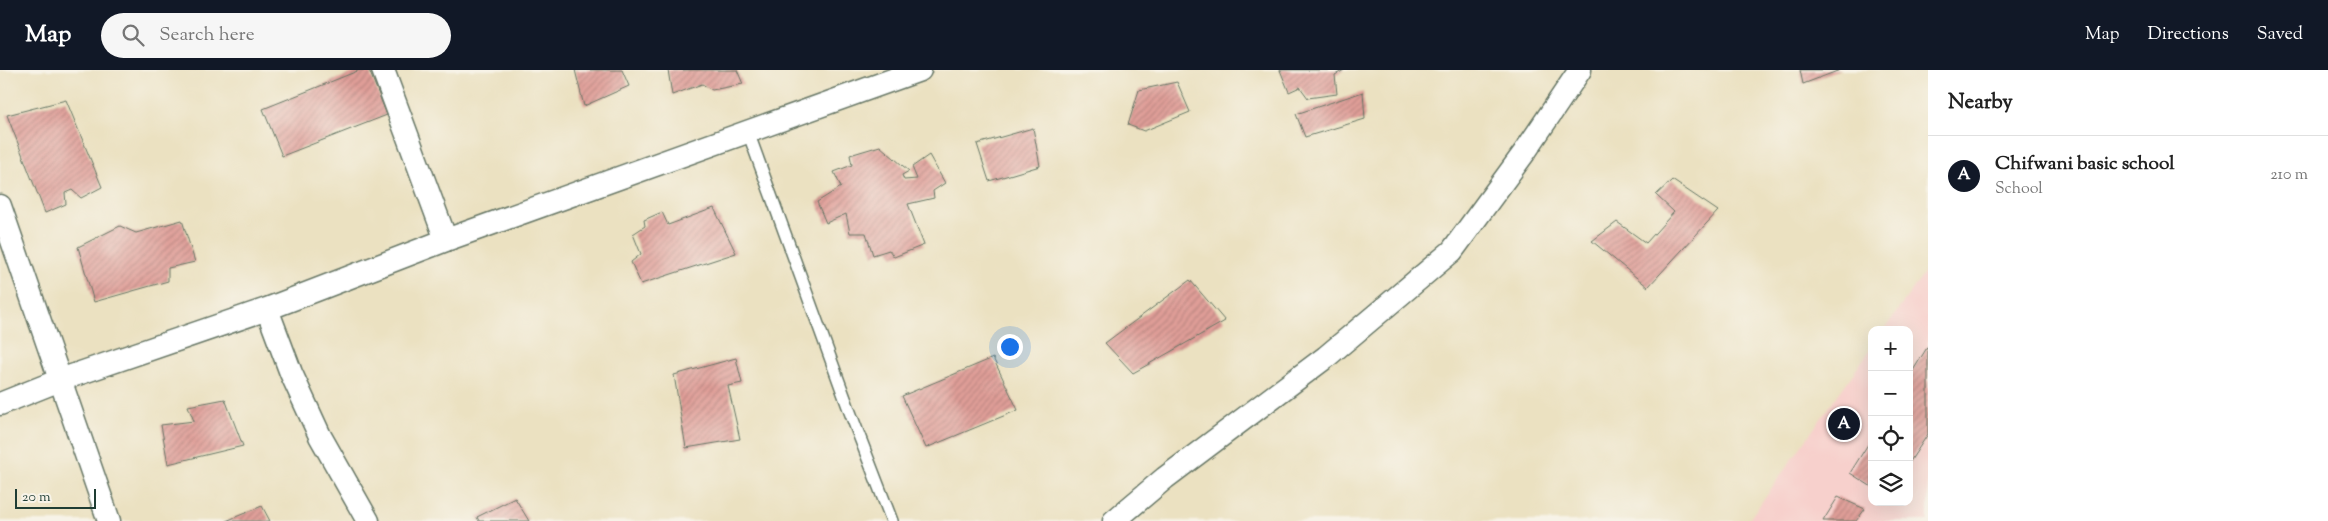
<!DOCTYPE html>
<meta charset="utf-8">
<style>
body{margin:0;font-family:"Sorts Mill Goudy",serif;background:#f6f6f6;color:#222}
.controls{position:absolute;right:15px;bottom:15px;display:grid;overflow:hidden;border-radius:10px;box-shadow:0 5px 20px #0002}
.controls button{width:45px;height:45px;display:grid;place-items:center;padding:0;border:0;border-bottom:1px solid #e0e0e0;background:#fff;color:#222;font:25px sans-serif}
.scale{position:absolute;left:15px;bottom:12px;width:81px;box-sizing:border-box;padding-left:5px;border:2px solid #1f3d34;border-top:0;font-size:14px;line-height:18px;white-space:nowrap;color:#1f3d34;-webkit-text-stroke:4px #f7f3e8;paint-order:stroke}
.you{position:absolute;left:1009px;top:276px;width:18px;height:18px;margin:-12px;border:4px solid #fff;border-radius:50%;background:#1a73e8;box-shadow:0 0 0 8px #1a73e833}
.badge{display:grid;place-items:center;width:32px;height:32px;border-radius:50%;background:#111827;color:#fff;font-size:16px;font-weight:700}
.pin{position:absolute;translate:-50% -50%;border:2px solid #fff;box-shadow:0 1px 5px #0006}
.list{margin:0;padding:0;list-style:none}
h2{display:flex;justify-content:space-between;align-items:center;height:65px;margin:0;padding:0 20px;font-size:21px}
h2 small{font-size:16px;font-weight:400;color:#767676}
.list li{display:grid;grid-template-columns:32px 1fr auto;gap:15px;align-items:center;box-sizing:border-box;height:80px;padding:0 20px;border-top:1px solid #e0e0e0}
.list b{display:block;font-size:19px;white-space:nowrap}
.list p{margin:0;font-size:16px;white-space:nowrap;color:#767676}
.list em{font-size:16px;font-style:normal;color:#767676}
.icon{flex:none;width:28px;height:28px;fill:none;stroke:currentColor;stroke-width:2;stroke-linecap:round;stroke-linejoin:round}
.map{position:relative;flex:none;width:1928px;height:451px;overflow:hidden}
header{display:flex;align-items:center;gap:30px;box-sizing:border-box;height:70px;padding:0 25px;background:#111827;color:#fff}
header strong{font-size:24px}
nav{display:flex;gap:28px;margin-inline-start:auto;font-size:18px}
.search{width:350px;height:45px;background:#f6f6f6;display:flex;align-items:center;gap:12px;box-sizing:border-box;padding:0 18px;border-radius:28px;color:#767676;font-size:19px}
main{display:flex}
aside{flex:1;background:#fff}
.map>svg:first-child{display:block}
.built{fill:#f7d0cc}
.building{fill:url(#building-hatch)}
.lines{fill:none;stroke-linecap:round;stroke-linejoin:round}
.lane-casing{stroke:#667665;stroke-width:14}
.street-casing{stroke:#667665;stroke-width:25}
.lane{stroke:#fff;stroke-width:11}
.street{stroke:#fff;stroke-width:22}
</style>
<header>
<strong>Map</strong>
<div class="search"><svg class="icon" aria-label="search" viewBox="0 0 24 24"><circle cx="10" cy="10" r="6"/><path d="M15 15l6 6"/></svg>Search here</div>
<nav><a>Map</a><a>Directions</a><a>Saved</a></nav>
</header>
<main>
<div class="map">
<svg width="1928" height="451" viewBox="0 0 1928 451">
<defs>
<pattern id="building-hatch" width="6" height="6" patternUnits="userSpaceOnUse" patternTransform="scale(1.25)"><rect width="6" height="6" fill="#e09e98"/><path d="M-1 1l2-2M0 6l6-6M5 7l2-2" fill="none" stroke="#b5827d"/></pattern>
</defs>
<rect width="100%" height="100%" fill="#f7f3e8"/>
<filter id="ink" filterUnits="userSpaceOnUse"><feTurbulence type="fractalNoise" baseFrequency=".02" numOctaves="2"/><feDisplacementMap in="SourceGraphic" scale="10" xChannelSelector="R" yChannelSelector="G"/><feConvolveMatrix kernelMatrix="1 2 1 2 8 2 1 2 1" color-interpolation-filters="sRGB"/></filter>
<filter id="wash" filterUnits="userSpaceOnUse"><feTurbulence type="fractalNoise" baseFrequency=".0096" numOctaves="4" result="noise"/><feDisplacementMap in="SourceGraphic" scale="20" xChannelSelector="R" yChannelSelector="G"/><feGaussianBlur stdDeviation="1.12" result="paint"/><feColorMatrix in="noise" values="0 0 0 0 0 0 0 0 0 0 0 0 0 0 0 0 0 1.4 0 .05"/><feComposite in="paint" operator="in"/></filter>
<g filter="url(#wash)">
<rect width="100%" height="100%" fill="#ebe1c1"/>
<!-- built -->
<path class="built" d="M1928,197V451H1748L1872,277V432H1909V260H1884Z"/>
<g id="blocks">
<!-- building -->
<path class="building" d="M360,0H369L387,45L282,86L263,39Z
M575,0H622L629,16L584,36Z
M668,0H737L743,14L712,20L702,14L672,25Z
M1280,0H1344L1335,5L1337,24L1308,28L1300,17L1289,22Z
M1800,0H1840L1803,14Z
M1177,12L1190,42L1144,61L1128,55L1139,20Z
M1363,22L1365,49L1305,67L1296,44Z
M66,30L102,117L81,128L72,120L65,123L66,134L45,143L7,45Z
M1033,58L1040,96L989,111L977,74Z
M880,76L909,101L902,105L904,110L917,109L912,97L929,85L945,113L933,121L934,128L908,134L924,175L894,187L889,180L873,185L866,163H850L846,144L826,153L817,132L841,117L834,102L852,95L850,85Z
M1672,110L1718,141L1648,217L1592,171L1617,152L1646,173L1674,142L1656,125Z
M714,138L736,183L641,214L631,192L641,184L633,164L645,156L644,150L662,142L668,155Z
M182,150L195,192L168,198V211L94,232L78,177L120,156L136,163Z
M1190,210L1225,251L1133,303L1105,273Z
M1928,276V364L1909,393V307Z
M736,288L742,313L728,316L740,369L686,378L674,305Z
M993,288L1018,340L926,378L902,326Z
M225,329L243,376L168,394L161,355L194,351L188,336Z
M1872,368V417L1850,403Z
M1838,427L1865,439L1856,451H1823Z
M515,428L529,451H479L477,447Z
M262,436L270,451H226Z"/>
</g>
</g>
<g filter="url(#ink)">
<use href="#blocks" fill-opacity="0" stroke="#667665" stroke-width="1"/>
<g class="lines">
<!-- lane casing -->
<g class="lane-casing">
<path id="lane" d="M748,62L850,342L892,451"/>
</g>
<!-- street casing -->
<g class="street-casing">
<path id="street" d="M383,0L446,170
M0,136L109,451
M267,239L291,303L320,366L368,451
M0,334L60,310L267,239L446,170L920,0
M1114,451L1165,408L1326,287L1452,181L1524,83L1580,0"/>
</g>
<!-- lane -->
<use href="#lane" class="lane"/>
<!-- street -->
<use href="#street" class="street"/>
</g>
</g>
</svg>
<div class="controls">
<button>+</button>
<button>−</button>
<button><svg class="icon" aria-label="locate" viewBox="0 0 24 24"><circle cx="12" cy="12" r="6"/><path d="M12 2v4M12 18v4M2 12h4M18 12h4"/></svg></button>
<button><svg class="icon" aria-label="layers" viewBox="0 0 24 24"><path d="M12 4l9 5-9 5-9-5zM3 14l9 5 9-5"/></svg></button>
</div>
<div class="scale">20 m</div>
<div class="you"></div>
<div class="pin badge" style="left:1844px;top:354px">A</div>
</div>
<aside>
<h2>Nearby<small></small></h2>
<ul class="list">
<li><span class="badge">A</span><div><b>Chifwani basic school</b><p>School</p></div><em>210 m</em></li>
</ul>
</aside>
</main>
